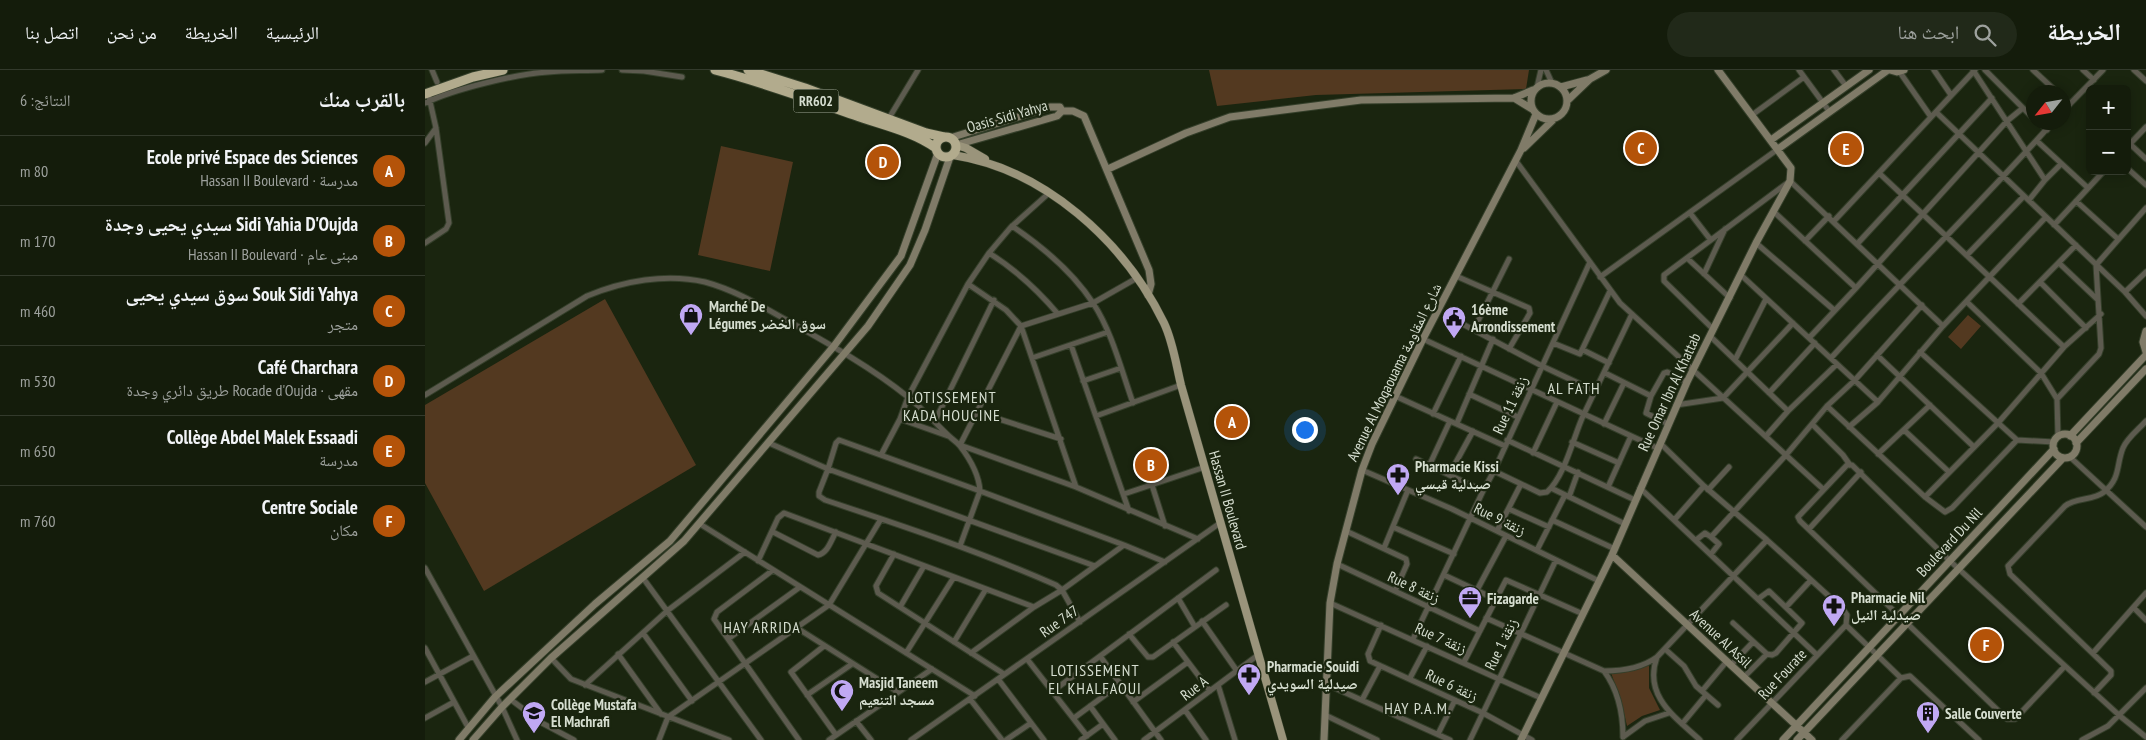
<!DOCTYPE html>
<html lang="ar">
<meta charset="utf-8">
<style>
body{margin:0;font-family:"PT Sans Narrow","Noto Naskh Arabic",sans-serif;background:#212919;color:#f1f3f6;direction:rtl}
.controls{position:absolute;right:15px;top:15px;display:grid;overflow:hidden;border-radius:8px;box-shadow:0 2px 12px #0003}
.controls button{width:45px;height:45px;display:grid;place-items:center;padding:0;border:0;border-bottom:1px solid #333a2c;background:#141c0b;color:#f1f3f6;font:25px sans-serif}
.compass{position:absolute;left:1601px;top:15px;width:45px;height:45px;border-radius:50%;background:#141c0b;box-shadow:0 2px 12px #0003;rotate:239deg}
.you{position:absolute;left:879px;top:359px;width:18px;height:18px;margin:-12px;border:4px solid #fff;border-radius:50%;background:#1a73e8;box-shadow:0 0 0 8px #1a73e833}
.badge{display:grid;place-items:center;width:32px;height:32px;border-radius:50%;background:#b45309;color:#fff;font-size:16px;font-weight:700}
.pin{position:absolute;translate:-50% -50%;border:2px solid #fff;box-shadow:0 1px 5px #0006}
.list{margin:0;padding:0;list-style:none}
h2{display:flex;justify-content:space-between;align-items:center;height:65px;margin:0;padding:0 20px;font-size:21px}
h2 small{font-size:16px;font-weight:400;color:#9da19d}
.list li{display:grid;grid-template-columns:32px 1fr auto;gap:15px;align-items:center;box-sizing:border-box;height:70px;padding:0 20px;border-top:1px solid #333a2c}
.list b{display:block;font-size:19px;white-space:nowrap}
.list p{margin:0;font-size:16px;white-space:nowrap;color:#9da19d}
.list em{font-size:16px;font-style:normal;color:#9da19d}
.icon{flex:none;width:28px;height:28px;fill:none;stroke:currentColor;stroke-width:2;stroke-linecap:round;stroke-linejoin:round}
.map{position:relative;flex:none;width:1721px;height:670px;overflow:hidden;direction:ltr}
header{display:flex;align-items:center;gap:30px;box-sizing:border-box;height:70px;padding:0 25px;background:#141c0b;border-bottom:1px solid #333a2c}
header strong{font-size:24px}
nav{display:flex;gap:28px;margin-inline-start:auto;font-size:18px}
.search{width:350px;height:45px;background:#212919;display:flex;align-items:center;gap:12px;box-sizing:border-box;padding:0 18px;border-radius:28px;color:#9da19d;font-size:19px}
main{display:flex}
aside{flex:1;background:#141c0b}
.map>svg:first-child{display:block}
.green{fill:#533920}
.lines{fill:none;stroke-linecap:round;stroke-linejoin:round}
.street-casing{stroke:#343f2a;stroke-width:7}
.secondary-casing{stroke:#343f2a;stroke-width:9}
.primary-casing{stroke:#343f2a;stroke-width:9}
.highway-casing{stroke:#343f2a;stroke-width:11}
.street{stroke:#5d5b4f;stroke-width:5}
.secondary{stroke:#807b68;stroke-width:7}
.primary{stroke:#9a947b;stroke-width:8}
.highway{stroke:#b2ab8d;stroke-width:9}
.labels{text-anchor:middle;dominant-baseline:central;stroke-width:4.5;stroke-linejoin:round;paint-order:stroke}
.shield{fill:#1a250f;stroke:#9ea696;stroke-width:1}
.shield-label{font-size:14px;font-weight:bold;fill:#d6ded0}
.street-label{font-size:15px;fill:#d6ded0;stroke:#1a250f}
.poi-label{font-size:15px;font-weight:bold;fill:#d6ded0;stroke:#1a250f;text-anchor:start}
.neighbourhood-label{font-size:16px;letter-spacing:1px;fill:#d6ded0;stroke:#1a250f}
</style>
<header>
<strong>الخريطة</strong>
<div class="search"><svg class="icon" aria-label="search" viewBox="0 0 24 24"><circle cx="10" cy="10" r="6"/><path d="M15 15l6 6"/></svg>ابحث هنا</div>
<nav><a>الرئيسية</a><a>الخريطة</a><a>من نحن</a><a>اتصل بنا</a></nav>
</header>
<main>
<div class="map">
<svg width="1721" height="670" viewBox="0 0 1721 670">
<rect width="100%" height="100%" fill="#1a250f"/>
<!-- green -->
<path class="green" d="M784,0H1104L1101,19L891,25L792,36Z
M296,76L368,92L345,201L273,185Z
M180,229L271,395L59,521L0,413V335Z
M1543,245L1556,256L1536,279L1523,267Z
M1224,595V618L1235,640L1217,646L1202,656L1196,630L1186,603L1204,601Z"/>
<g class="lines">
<!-- street casing -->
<g class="street-casing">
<path id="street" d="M7,0L12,12
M197,0L219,1L257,7
M1121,0L1127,13
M1374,0L1404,41
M1409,0L1421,16
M1509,0L1526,25
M1548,0L1620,110
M1560,0L1608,48
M1608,0L1632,22
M1658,0L1669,10
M1709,0L1721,11
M1474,1L1506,47
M1112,17L1116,0
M1638,28L1645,34
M0,33C29,19 91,4 123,2C141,0 159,1 177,0
M1638,41L1678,0
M1511,42L1700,222L1721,246
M1327,45L1379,7
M464,48L493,0
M1614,52L1622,60
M1612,71L1663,118
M0,73L11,58
M1705,74L1721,89
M1702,77L1721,57
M1091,91L1195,233L1398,419
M1702,98L1721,115
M1454,103L1639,277
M1604,130L1620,110L1636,94
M1651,131L1693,169
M1348,141L1431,218
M1265,143L1285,169
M1409,151L1550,0
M1629,155L1679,101
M587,156C618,177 647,201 668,233C687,262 696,299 708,333
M1380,171L1404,146
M0,173L21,159L24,153L11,58L4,27
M1331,173L1409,240
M1433,173L1567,28
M564,183C591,200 612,219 633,244
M1542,185L1599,126
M1262,188L1305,228
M1634,193L1673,230
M1279,204L1300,159
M1316,205L1453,332
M1031,206L1104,238L1105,243L1084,279
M1175,207L1353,79
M712,208L668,233L596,256L535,375L651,417L773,469
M1615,212L1661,258
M543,214L581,240L596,256L651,417
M1700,222L1721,202
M1542,232L1616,303L1632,329L1633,367
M1593,234L1651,175
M1028,249L1117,296L1170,321
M1049,259L1084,189
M1288,259L1239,211V205L1365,111L1518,256
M1285,266L1363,341
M1384,268L1431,218L1582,51L1598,38
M998,269L1232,378
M1128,273L1155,284L1185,221
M646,275L704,441
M1158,280L1184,293
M1495,282L1592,370L1629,372
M1452,285L1549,377
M607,288L683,262
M1406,288C1479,208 1556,133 1628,52
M1310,290L1341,229
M1180,303L1226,326
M658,311L696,298
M1344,323L1390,273
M1044,324L1093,347
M0,325L162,226C198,211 241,203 280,212C310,220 338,237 365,252C406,275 447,298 483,327C498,339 510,353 524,366C528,370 532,372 535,376C545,389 554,404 555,421L535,476
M970,326L1080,376
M1632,329L1674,284L1676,278L1671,195L1721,138
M1251,335L1298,328L1368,253
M1402,336L1500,427L1520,442L1527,438L1592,370
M552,342L636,369
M1008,344L1036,286
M671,346L756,315
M510,351L569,230
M1032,353L1068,269
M1179,354L1199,313
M1243,354L1221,343L1226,326L1239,303L1242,302L1262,312
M1387,354L1418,385L1425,395
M1424,357L1453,332L1518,256L1621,147
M1479,360L1524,402
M523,366L475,349L483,327L543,214L564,183L586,157L624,123
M1341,366L1363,341L1412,294
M1082,370L1210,430
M1147,372L1194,393
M344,373L403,399L394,422V426L400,430C478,456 556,482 631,515L637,520L609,537L546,583
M1235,373L1279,416L1342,470L1417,538L1422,545L1421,555
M1108,383L1132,332
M1453,384L1505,335
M456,385L475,349
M1645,387L1721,457
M991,389L1058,421
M1004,396L1025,351
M937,400L1027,439L1174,511
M1069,401L1115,423L1122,422C1140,406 1148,368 1158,346C1174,312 1191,278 1207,244
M1024,405L1048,361
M727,415L740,456
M1183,417L1206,366
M1126,418L1200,454
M1215,418L1392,585
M1283,420L1304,397
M699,424L780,397
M1144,427L1153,402
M1500,427L1573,353L1639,277L1676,244
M1084,439L1124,457
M1250,449L1279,416
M1127,450L1190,479
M275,454L550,626
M968,457L1029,484
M1384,459L1436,402
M921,461L981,489L982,494L970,521
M1072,461L1096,414
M348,462L393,485C403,483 406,470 411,462
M1271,470L1280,463L1286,467L1361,385L1402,336L1430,310L1497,235
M959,478L983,420
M1112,480L1140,425
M469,484L451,516L453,523L579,604
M1286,484L1294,474L1286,467
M333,491L353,448L359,443L609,537
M912,494L1055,561
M670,496L403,399L411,373L414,370L555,421L699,475
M0,498L77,637L92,670
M348,500L292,542L289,549L374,670
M1019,505L1070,529
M218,508L336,670
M1052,520L1081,466
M753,528L770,557
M905,533L1116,628
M475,537L499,496
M1361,537L1386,510
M1709,538L1721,550
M1061,548L1179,601C1193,620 1198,644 1198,667
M777,551L812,601
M655,552L637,520L699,475L740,492
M1308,553L1342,584L1347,585L1351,583L1377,553L1344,521L1333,529
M956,555L943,584L945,591L1058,643L1107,670
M1421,555L1476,608
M372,558L473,622
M218,563L267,631
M704,564L723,587H728L801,535
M303,569L375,517
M988,569L1058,421L1069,401L1165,192
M529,572L561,519
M748,572L785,621
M399,576L366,602L411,665
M0,578L44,659
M1240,579L1259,596L1271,616L1293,635
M481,583L529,507
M1668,583L1721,523
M193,584L236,644
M675,586L736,670
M1232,587C1218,626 1250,647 1275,670
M126,588L146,609L304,670
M602,589L662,666
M1039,592L1081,510L1158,544
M1306,595L1328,572
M1640,596L1590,649H1582L1375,451L1373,447L1422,395H1427L1525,491L1695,646L1721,667
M1179,601C1198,601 1217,598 1232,587L1342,470
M1319,607L1342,584
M985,608L1002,576
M573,609L619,670
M0,612L48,586
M901,614L1025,670
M160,615L242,541L320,482
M793,615L810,670
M628,621L791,500
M1277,621L1302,591
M1669,623L1686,605V601L1585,504L1583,496L1640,436C1651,427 1668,431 1679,422C1696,408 1691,395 1698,378C1702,368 1714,359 1721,351
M382,625L427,594
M85,629L117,653L149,670
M545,629L577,670
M937,630L955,596
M708,632L763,592
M665,636L690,670
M760,640L781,670
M900,645L952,670
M0,648L29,632
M649,648L695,614
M431,651L446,670
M1257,654L1281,625
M1013,664L1030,630
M1198,667L1220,651L1244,643
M234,670L243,647L404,535L456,449
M404,670L507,599
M486,670L795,453
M581,670L606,653
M656,670L678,654
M719,670L833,585
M1045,670L1131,490
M1312,670L1421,555
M1417,670L1476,608L1485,606L1554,670
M1657,670L1683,656L1721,618"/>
</g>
<!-- secondary casing -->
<g class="secondary-casing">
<path id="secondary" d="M1465,0L1472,2L1479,0
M1106 31a18 18 0 1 1 36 0a18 18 0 1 1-36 0Z
M1136,17L1162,10
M1089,28L1107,39
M1142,31L1165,9L1181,0
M525,68L625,37H635L637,41H648L659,46L724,200L726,214L723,225
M1346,70L1444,0
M531,75L632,46L637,41
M1099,78L1130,48
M1353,79L1463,0
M683,99L761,63L805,47L936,30L1089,28L1108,20
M1721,261L1718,272L1721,282
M1628 376a12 12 0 1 1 24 0a12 12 0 1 1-24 0Z
M1645,366L1721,285
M1651,373L1721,299
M1187,485L1387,670
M34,670L70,627L170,534L245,471L409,276L476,186L513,83
M48,670L77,637L126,588L259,471L443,256L485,195L500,160L525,87
M899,670L905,533L912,494L937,400L947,374L998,269L1096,80L1111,44
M1096,670L1187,485L1262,312L1331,173L1365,111L1366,98L1293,0
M1358,670L1629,379
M1372,670L1638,388"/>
</g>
<!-- primary casing -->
<g class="primary-casing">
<path id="primary" d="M531,75L541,78L560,89
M528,85C619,99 699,171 739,253C748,272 751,294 756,315L858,670"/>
</g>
<!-- highway casing -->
<g class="highway-casing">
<path id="highway" d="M290,0C337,12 383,29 429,45C457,55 487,61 511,78
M323,0L380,18L501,63L519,67
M0,24L48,7L78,0
M511 77a10 10 0 1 1 20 0a10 10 0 1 1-20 0Z"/>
</g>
<!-- street -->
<use href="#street" class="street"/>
<!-- secondary -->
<use href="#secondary" class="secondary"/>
<!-- primary -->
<use href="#primary" class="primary"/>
<!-- highway -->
<use href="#highway" class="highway"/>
</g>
<!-- icons -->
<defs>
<g id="shop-pin" transform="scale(1.25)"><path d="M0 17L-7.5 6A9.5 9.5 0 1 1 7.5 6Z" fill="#c0a8f3" stroke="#1a250f"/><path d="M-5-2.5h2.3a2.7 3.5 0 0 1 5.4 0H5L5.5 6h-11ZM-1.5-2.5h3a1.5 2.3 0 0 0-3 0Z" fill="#111"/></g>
<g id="civic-pin" transform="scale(1.25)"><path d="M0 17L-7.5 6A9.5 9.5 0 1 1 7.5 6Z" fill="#c0a8f3" stroke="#1a250f"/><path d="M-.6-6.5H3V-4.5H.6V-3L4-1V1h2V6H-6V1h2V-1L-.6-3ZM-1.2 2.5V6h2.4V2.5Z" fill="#111"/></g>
<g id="pharmacy-pin" transform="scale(1.25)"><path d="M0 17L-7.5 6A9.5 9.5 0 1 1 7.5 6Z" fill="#c0a8f3" stroke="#1a250f"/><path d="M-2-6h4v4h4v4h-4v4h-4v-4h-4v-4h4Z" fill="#111"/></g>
<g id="office-pin" transform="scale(1.25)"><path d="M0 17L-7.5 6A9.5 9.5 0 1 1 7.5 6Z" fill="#c0a8f3" stroke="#1a250f"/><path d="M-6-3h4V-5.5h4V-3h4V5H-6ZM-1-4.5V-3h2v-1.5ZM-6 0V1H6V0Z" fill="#111"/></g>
<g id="mosque-pin" transform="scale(1.25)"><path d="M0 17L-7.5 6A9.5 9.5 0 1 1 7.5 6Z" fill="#c0a8f3" stroke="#1a250f"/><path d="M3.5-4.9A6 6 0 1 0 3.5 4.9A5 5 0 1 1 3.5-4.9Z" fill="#111"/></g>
<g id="school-pin" transform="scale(1.25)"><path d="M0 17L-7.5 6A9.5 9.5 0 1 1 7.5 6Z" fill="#c0a8f3" stroke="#1a250f"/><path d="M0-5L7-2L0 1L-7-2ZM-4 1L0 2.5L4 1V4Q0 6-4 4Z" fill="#111"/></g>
<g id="building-pin" transform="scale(1.25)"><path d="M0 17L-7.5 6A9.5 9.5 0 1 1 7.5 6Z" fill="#c0a8f3" stroke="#1a250f"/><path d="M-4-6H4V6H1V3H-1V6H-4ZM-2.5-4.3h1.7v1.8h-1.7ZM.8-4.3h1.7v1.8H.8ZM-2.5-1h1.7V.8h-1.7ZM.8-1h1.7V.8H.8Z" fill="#111"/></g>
</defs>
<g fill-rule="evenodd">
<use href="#shop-pin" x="266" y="245"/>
<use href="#civic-pin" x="1029" y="248"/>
<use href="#pharmacy-pin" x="973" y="405"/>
<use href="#office-pin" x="1045" y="528"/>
<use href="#pharmacy-pin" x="1409" y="536"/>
<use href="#pharmacy-pin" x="824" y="605"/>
<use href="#mosque-pin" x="417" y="621"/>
<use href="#school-pin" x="109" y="643"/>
<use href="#building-pin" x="1503" y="643"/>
</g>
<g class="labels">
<!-- shield labels -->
<rect class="shield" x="368.5" y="19.5" width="45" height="23" rx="4"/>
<g class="shield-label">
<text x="391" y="31">RR602</text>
</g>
<!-- street labels -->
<g class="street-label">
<text transform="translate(582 46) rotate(-16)">Oasis Sidi Yahya</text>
<text transform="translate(969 302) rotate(-64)">Avenue Al Moqaouama شارع المقاومة</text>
<text transform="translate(1244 322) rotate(-65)">Rue Omar Ibn Al Khattab</text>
<text transform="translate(1085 335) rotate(-65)">Rue 11 زنقة</text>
<text transform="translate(803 430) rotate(74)">Hassan II Boulevard</text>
<text transform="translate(1075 449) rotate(26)">Rue 9 زنقة</text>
<text transform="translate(1524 472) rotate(-47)">Boulevard Du Nil</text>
<text transform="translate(989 517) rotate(25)">Rue 8 زنقة</text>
<text transform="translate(634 551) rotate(-35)">Rue 747</text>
<text transform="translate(1016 568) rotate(24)">Rue 7 زنقة</text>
<text transform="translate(1296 568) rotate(43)">Avenue Al Assil</text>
<text transform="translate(1076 574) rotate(-64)">Rue 1 زنقة</text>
<text transform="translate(1357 604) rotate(-47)">Rue Fourate</text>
<text transform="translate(1027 615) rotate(25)">Rue 6 زنقة</text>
<text transform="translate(769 618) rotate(-37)">Rue A</text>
</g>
<!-- poi labels -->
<g class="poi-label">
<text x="284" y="236">Marché De<tspan x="284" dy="17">Légumes سوق الخضر</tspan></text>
<text x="1046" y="239">16ème<tspan x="1046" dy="17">Arrondissement</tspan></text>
<text x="990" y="396">Pharmacie Kissi<tspan x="990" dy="17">صيدلية قيسي</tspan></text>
<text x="1426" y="527">Pharmacie Nil<tspan x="1426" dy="17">صيدلية النيل</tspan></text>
<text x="1062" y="528">Fizagarde</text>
<text x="842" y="596">Pharmacie Souidi<tspan x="842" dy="17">صيدلية السويدي</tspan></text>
<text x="434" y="612">Masjid Taneem<tspan x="434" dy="17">مسجد التنعيم</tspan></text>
<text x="126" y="634">Collège Mustafa<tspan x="126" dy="17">El Machrafi</tspan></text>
<text x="1520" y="643">Salle Couverte</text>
</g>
<!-- neighbourhood labels -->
<g class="neighbourhood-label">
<text x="1149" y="318">AL FATH</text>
<text x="527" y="327">LOTISSEMENT<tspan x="527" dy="18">KADA HOUCINE</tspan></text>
<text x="337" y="557">HAY ARRIDA</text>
<text x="670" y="600">LOTISSEMENT<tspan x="670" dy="18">EL KHALFAOUI</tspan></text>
<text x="993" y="638">HAY P.A.M.</text>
</g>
</g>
</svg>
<div class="controls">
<button>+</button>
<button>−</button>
</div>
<svg class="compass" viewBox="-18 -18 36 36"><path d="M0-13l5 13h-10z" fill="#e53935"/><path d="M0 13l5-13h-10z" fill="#9da19d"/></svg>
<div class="you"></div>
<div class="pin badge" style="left:807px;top:352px">A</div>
<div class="pin badge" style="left:726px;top:395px">B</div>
<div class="pin badge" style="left:1216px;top:78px">C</div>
<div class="pin badge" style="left:458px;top:92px">D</div>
<div class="pin badge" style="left:1421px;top:79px">E</div>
<div class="pin badge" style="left:1561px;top:575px">F</div>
</div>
<aside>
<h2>بالقرب منك<small>النتائج: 6</small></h2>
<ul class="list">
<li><span class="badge">A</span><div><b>Ecole privé Espace des Sciences</b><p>مدرسة · Hassan II Boulevard</p></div><em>80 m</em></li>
<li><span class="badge">B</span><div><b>Sidi Yahia D'Oujda سيدي يحيى وجدة</b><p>مبنى عام · Hassan II Boulevard</p></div><em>170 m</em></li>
<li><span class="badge">C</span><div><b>Souk Sidi Yahya سوق سيدي يحيى</b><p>متجر</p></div><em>460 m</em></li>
<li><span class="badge">D</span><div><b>Café Charchara</b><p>مقهى · Rocade d'Oujda طريق دائري وجدة</p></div><em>530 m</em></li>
<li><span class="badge">E</span><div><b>Collège Abdel Malek Essaadi</b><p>مدرسة</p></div><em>650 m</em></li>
<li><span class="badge">F</span><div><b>Centre Sociale</b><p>مكان</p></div><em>760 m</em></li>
</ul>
</aside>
</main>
